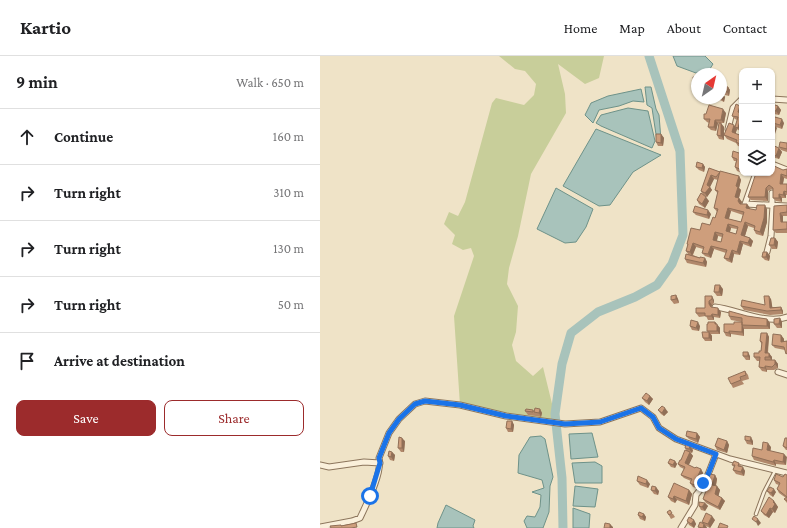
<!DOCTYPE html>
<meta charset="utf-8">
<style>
body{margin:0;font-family:"Crimson Pro",serif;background:#f2f2f2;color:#202124}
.controls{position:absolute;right:12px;top:12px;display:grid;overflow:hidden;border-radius:8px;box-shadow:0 1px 3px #0004}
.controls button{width:36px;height:36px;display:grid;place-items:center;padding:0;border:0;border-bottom:1px solid #e0e0e0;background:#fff;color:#202124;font:20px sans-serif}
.compass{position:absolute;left:371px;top:12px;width:36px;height:36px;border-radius:50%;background:#fff;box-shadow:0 1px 3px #0004;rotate:34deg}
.stop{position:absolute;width:12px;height:12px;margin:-9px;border:3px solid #1a73e8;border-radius:50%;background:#fff}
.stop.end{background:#1a73e8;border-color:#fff;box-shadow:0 1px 4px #0008}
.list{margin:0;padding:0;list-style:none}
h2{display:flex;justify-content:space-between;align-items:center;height:52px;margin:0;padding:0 16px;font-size:17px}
h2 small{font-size:13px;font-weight:400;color:#757577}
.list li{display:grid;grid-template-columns:26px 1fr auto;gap:12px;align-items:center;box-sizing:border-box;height:56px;padding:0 16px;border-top:1px solid #e0e0e0}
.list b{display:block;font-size:15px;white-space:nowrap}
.list em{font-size:13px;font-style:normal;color:#757577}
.actions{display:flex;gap:8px;padding:12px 16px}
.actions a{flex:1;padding:9px 0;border:1px solid #9c2b2c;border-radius:8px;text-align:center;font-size:14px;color:#9c2b2c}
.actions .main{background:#9c2b2c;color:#fff}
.icon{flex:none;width:22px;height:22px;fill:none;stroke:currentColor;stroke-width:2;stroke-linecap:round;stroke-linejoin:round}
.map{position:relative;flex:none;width:467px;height:472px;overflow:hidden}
header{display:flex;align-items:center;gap:24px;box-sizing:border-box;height:56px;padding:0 20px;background:#fff;border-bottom:1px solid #e0e0e0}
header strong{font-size:19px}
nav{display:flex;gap:22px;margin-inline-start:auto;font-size:14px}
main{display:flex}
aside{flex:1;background:#fff}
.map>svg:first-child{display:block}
.green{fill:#c8ce9a}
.water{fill:#a8c3bb;stroke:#6e9289}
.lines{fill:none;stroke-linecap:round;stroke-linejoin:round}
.river{stroke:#a8c3bb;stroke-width:9}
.service-casing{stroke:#8c755c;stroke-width:4.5}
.minor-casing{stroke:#8c755c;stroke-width:7}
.service{stroke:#faf0db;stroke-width:2.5}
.minor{stroke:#faf0db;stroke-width:5}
.wall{fill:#b1886b;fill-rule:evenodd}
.shaded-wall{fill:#906f57}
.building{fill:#ce9e7c;stroke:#906f57;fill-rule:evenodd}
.route{stroke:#1a73e8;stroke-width:5}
</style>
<header>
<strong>Kartio</strong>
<nav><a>Home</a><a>Map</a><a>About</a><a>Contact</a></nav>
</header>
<main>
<aside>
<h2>9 min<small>Walk · 650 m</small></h2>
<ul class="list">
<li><svg class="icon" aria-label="ahead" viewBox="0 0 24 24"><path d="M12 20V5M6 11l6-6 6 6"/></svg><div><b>Continue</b></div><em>160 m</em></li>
<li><svg class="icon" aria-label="right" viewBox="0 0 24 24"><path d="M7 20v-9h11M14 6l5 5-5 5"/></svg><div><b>Turn right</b></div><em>310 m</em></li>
<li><svg class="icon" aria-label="right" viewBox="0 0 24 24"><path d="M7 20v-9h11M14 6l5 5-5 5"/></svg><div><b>Turn right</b></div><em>130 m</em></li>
<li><svg class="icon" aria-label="right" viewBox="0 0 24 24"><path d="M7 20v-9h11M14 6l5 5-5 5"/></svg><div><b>Turn right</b></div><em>50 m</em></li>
<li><svg class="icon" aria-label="arrive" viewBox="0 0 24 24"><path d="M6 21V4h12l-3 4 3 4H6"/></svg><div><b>Arrive at destination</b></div></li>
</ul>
<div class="actions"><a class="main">Save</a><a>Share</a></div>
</aside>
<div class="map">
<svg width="467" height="472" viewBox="0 0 467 472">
<rect width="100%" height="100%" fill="#efe3c7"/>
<!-- green -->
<path class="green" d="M179,0H284L279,22L265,28L238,8L245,38L246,57L211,118L198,180L189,212L187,228L198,250L196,276L192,289L196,305L213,320L223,311L236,364L221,365L140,349L134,260L154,200L151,192L143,194L132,188L135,179L124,168L129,156L138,160L145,146L172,47L176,42L204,49L214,39L216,28L205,15L195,13Z"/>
<!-- water -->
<path class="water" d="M353,0H385L393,8L388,16L376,17L357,10Z
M325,31H331L336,53L339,59L341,84L337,85L332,52L327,49Z
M321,33L324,46L313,45L299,50L279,54L273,67L265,59L271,47L288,40Z
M308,52L328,55L335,85L332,92L281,70L276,67L281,59Z
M276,73L341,99L313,116L290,149L279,150L243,130Z
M236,132L273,153L266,171L256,186L245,187L217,173Z
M272,377L278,401L251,403L249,378Z
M221,380L225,383L233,421L230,430L229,456L223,472H207L204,465L207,460L215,461L220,451L221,439L212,436L224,432L222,424L198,417L199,399L210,381Z
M275,406L282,410V427H255L252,407Z
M255,430L278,433L275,451L253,450Z
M126,449L155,464L153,470L154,472H117L118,467Z
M253,452L270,458L269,472H253Z"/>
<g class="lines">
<!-- river -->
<path class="river" d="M243,472L242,422L235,358L242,308L251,277L278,256L315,241L337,229L352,208L363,179L360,95L329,0"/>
<!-- service casing -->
<g class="service-casing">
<path id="service" d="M436,458L444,436L455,415"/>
</g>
<!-- minor casing -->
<g class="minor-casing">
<path id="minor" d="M452,43L467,44
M408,73L413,52L422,43
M452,108L467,114
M436,117L425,148L467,150
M452,150V137
M447,196L451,180L453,150
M395,251C416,253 446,269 467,261
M458,316L467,319
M0,409L9,411L44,406L60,407
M0,471L32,465L40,462C46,449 63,416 59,402L69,377L79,363L95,348L105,345L140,349L186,360L245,368L280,366L321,352L333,361L339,372L356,383L410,403L467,417
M361,472L375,449L376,439L380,434L387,421L396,398"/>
</g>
<!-- service -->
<use href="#service" class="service"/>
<!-- minor -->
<use href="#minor" class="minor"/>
</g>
<!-- wall -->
<path class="wall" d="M377,21V33H376L374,29Z
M408,31L410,34L409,40L405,39L402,35Z
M401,37L405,41L404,46L400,44L398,42H401Z
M452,50H458L461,54L459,59L454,58L452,55Z
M406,57L404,67H400L404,71V84L399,83L397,79L399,67H398L396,75L391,74L388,71L389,67L387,66L384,63Z
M421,57L422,58V72L421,75L418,74L417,73L415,78L422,80V91L418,90L416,87L407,83L404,79L415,70L417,64L415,63L412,60Z
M453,67H464L462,73L456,71Z
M341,78L344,82L343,90H338L336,86Z
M467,87V96L461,94L459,91Z
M452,89L459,92L462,96L459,103L452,101Z
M422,98V117H428L427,119L417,115L415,111L416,105H414L412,101Z
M383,108L385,111L384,116L379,114L376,111Z
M389,112L400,116L419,120L421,124L419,132L421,134L419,142L422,146L421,148H427L430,152V153L436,154L447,153V166L443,180L436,178L434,174V172L428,170L425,180L430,182L433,185L431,191L423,188L420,199L414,198L412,207L407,205L404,202L406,197L394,193L391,202L385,200L382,197L383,193L376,191L373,199L380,202H385L387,206L386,211L367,207L365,203L368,198L366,195L368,189L367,188L380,174L390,169L395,162L397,156L394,152L398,138L395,134L398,124L394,123L390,131L392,134L387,141L383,139L381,135ZM411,155L423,159L421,166L409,163ZM411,172L417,173L416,178L410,176ZM398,180L402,181L401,186L397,185Z
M467,113V123L464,122L463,128H467V139H466V142H462V146L456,145L453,142V134L452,133L448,135V145L431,144L428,141L463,114Z
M377,144L389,145L385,152L379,148Z
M467,149V160H463V166H467V177H456L453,174L454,150Z
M373,156L391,158L389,163L376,159Z
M455,182L458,186L457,193H452L449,189Z
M447,196L450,200L449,205L445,204L442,201Z
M403,233L402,240H397L394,236Z
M356,239L358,243L359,247L354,248L351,244Z
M385,240L394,244V247L392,249L391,251L401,256L400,262L394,261V264H388L386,260L379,261L376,257L385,252Z
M451,243L452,251H461L463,255V258L450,259L424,254L421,250L445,249Z
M409,260H427L447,263L450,267V273H424V280L411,278V281L406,280L404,276L414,268L422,266L411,264Z
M460,262L462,266V272H457L454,268Z
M395,266L400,272V278H391L392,280V285H385L383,282L388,276L387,275L388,268Z
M370,270H380L379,275L372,274Z
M447,277L449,281L448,297L452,301V304H455L458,308V312L454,314H447V316L442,315L439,311L440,305H437L434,301L439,297L441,295L442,289L440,285Z
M461,279L464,283V286L467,285V299L465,294L455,292L452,289Z
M423,300H430V304H426Z
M425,315L428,319L429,323L422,325L424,328L413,332L411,328Z
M330,340L333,343L329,349L325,346L322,342Z
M220,353L222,357L221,361L216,360V359V360L208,359L205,355L213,354L214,355Z
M338,354L348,356L344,360L341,358Z
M192,365L194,369L193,376H188L186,372Z
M377,377L380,381L378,387L369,383L366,380Z
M467,382V394H466L463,390Z
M425,384L433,385V389L427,388Z
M85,385L84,396H81L78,392Z
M407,385L409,389L407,397L397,394L395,390Z
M451,391L450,395L464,398L466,409L456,408V410L434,404L432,400L442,394Z
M365,392L373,394L372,397L370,396L373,400L368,409L375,412L381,413L383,417L376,432L373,431L370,427L371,425L364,422L361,419L364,413L360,411L358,408L361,404L367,395Z
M72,396L75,399L74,405L70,404L68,400Z
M355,405L357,408L355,412L351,411L348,407Z
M419,407L425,415L424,420L416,418L413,414L414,411L412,409Z
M395,419L397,423L396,430L400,434L398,440L402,442L405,445L400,454L386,447L383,443L387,434L384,431Z
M467,419V447L464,443L466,442L459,437L457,433L459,429L456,428L454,424Z
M317,425L330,428L328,432L320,429Z
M331,434L339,435L338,439L334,438Z
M369,434L372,438L369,449L357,444L355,447L351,445L348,441Z
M447,435L456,436L453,441L450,439Z
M454,445L458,451L455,457L453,456L449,462L444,459L441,455Z
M385,447L388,450L385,455L381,454L379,450Z
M347,456L353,458L355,461L351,463Z
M324,458L326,461L325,465L320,463L318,459Z
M374,464L376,468L374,472L369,469L367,465Z
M395,464L390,472L386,470L387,472H379L378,471L383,468L382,466Z"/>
<!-- shaded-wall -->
<path class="shaded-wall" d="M408,31L410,34L409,40L407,36Z
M403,38L405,41L404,46L401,42Z
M420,50L422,52L421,57L422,62L418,56Z
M458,50L461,54L459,59L456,55Z
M403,53L406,57L404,67L401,64Z
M462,63L464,67L462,73L460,69Z
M395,64L398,67L396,75L394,71Z
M420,65L422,67V72L421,75L418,72Z
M401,67L404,71V84L401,80Z
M454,68L457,72L452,87V75Z
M414,69L417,73L415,80L412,76Z
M341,78L344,82L343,90L341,87Z
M459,92L462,96L459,103L456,100Z
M383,108L385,111L384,116L382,112Z
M461,118L464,122L462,132L460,128Z
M391,119L394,123L390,131L392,134L387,141L385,137L387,129Z
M419,120L421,124L419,132L421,134L418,145L415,141L416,130Z
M446,132L448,135V145L445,141Z
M464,135L466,139V142L463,139Z
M459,138L462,142V146L459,142Z
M386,141L389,145L385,152L382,148Z
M419,142L422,146L421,149L418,145Z
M427,148L430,152L429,156L426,152Z
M445,149L447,153V166L443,180L440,176Z
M408,152L411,155L408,165L405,162Z
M388,154L391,158L389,163L387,159Z
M460,157L463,160V170L461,166Z
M425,166L428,170L424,183L421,179Z
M408,168L411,172L409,179L406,175Z
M395,176L398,180L396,187L393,184Z
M430,182L433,185L431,191L428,187Z
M455,182L458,186L457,193L454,189Z
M420,185L423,188L420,199L417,196Z
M373,187L376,191L372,200L370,196Z
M391,190L394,193L391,202L388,198Z
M412,194L414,198L412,207L409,203Z
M447,196L450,200L449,205L446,201Z
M385,202L387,206L386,211L383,207Z
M400,229L403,233L402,240L399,236Z
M356,239L358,243L359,247L356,243Z
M392,240L394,244V247L392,243Z
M449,240L451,243L453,255L450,252Z
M389,245L392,249L391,252L389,248Z
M461,251L463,255V258L461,254Z
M398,252L401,256L400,262L398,259Z
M392,258L394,261V264L391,260Z
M460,262L462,266V272L459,268Z
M447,263L450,267V273L447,270Z
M378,266L380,270L379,275L376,272Z
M395,266L400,272V278L397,275L395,268Z
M422,269L424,273V280L422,276Z
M409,275L411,278V281L409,277Z
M389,276L392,280V285L389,282Z
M447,277L449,281L447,301L445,297Z
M461,279L464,283V290L461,286Z
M428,296L430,300V304L428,300Z
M449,297L452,301V304L449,301Z
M455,304L458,308V312L455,308Z
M445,310L447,314V316L445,312Z
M330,340L333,343L329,349L327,345Z
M345,352L348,356L344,360L342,357Z
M220,353L222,357L221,361L219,357Z
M192,365L194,369L193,376L191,373Z
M377,377L380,381L378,387L376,383Z
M431,381L433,385V389L430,385Z
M82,382L85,385L84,396L82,392Z
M407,385L409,389L407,397L404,394Z
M448,387L451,391L450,398L447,394Z
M370,390L373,394L372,397L369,393Z
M72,396L75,399L74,405L71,401Z
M370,396L373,400L368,411L365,407Z
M464,398L467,401L466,409L463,406Z
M454,404L456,408V410L453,406Z
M355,405L357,408L355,412L353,409Z
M423,411L425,415L424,420L421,416Z
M381,413L383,417L376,432L374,429Z
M395,419L397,423L395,433L392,429Z
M327,424L330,428L328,432L326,428Z
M397,430L400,434L398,442L395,438Z
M336,431L339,435L338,439L335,435Z
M454,433L456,436L453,441L451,437Z
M369,434L372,438L369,449L366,445Z
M354,440L357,444L355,447L353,443Z
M402,442L405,445L400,454L398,451Z
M454,445L458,451L455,457L452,453L453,446Z
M385,447L388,450L385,455L382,451Z
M450,452L453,456L449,462L446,459Z
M324,458L326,461L325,465L322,461Z
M392,460L395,464L390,472L388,468Z
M438,463L441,467L438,470L436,466Z
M374,464L376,468L374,472L371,468Z
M290,468L293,471V472H290Z
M384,468L387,472H383Z"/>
<!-- building -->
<path class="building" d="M373,21H377V29H374Z
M403,30L408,31L407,36L402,35Z
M401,37L403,38L401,42Z
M416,48L420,50L418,56L421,57V60H422V65H420L418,72L415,71L418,61L412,60Z
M452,48L458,50L456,55L452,54Z
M389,49L403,53L401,64H395L394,71H388L390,63H384V58H386Z
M455,61L462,63L460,69L453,67Z
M399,67H401V80L397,79Z
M409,67L414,69L412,76L422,80V89L416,86L417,84L404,79Z
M452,68H454L452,75Z
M336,78H341V87L336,86Z
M460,86L467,87V93L459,91Z
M452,89L459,92L456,100L452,98Z
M413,95L422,98V114L415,111L417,103L412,101Z
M377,106L383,108L382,112L376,111Z
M452,109L463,114L467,113V120L461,118L460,128H467V136L464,135L463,139L459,138V142H453V132L449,129L446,132L445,141H428L436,117H452Z
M389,112L400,116L396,121L391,119L387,129L390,131L385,137L381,135Z
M400,115L419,120L416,130L418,131L415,141L419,142L418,145L420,148H427L426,152L436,154L437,149H445L444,162L440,176L434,174L435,170L425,166L421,179L430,182L428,187L420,185L417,196L412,194L409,203L404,202L407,194L391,190L388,198L382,197L384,191L373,187L370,196L366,195L368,188H367L371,172L380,174L382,167L390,169L393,161L395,162L398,153L394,152L398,135L395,134ZM408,152L424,156L421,166L405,162ZM408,168L418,171L416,178L406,175ZM395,176L403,178L401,186L393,184Z
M381,137L386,141L382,148L377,144Z
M467,149V156L460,157L461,166H467V173L453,174L454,150Z
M375,150L388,154L387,159L373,156Z
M451,182H455L454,189H449Z
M443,196H447L446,201H442Z
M366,198L380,202V201L385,202L383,207L365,203Z
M395,229H400L399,236H394Z
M356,239V243L351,244V240Z
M385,240H392V243L389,245V248L391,251L398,252V259L392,258L391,260H385V257H376V252H385Z
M444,240H449L450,252L461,251V254L447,255L421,250L422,244L445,249Z
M409,255L427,260L447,263V270L422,269V262L409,260Z
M460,262L459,268H454V263Z
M371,264L378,266L376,272L370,270Z
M388,266H395V268H397V275H387V268H388Z
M414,266H422V276L409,275V277L404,276V268H414Z
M382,276H389V282H383Z
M441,277H447L445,297H449V301H445V304H455V308L452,311L445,310V312L439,311L440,301H434V297H439V295H441L442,286L440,285Z
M453,278L461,279V286L467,285V297L466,298L464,291L452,289Z
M423,296H428V300H423Z
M425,315L426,319L420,321L421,324L411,328L408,322Z
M326,337L330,340L327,345L322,342Z
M342,350L345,352L342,357L338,354Z
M215,352L220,353L219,357L214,356Z
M206,353L213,354V356L205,355Z
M187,365H192L191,373L186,372Z
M367,375L377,377L376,383L366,380Z
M425,380L431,381L430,385L425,384Z
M79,381L82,382V392H78Z
M398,382L407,385L404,394L395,390Z
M465,382H467V392L463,390Z
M443,386L448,387L447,394L464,398L463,406L454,404L453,406L432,400L433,392L442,394Z
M366,388L370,390L369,393L365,392Z
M365,394L370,396L365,407L375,412L376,411L381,413L374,429L370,427L372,423L361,419L365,411L358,408L360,404H361Z
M69,395L72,396L71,401L68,400Z
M350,403L355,405L353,409L348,407Z
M414,405L419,407L418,410L423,411L421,416L413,414L415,409H412Z
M389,418L395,419L392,429L397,430L395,438L402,442L398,451L383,443L387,432L384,431L387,426Z
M456,418L463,421L465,418L467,419V445L464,443L467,441L457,433L460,427L454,424Z
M318,420L327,424L326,428L317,425Z
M354,427L369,434L366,445L354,440L353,443L348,441Z
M332,430L336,431L335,435L331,434Z
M450,431L454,433L451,437L447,435Z
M449,441L454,445L453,446L455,448L452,453L450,452L446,459L441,455Z
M379,446L385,447L382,451L379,450Z
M350,454L352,457L349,459L347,456Z
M319,456L324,458L322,461L318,459Z
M386,457L392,460L388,468L382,466Z
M434,460L438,463L436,466L432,463Z
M369,461L374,464L371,468L367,465Z
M380,466L384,468L383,472L378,471Z
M36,467L37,471L31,472H11L10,470L21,469V470Z
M285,467L290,468V472H284Z
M400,467L408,470L407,472H398Z"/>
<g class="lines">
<!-- route -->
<path class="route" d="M50,440L60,407L59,402L69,377L79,363L95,348L105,345L140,349L186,360L245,368L280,366L321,352L333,361L339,372L356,383L396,398L387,421L383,427"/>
</g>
</svg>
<div class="controls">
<button>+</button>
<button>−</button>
<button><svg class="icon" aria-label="layers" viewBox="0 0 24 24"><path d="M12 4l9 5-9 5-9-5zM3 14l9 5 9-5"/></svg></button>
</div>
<svg class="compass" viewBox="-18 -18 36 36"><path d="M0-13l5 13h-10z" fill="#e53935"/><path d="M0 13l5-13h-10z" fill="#757577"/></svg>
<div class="stop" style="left:50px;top:440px"></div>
<div class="stop end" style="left:383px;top:427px"></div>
</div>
</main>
